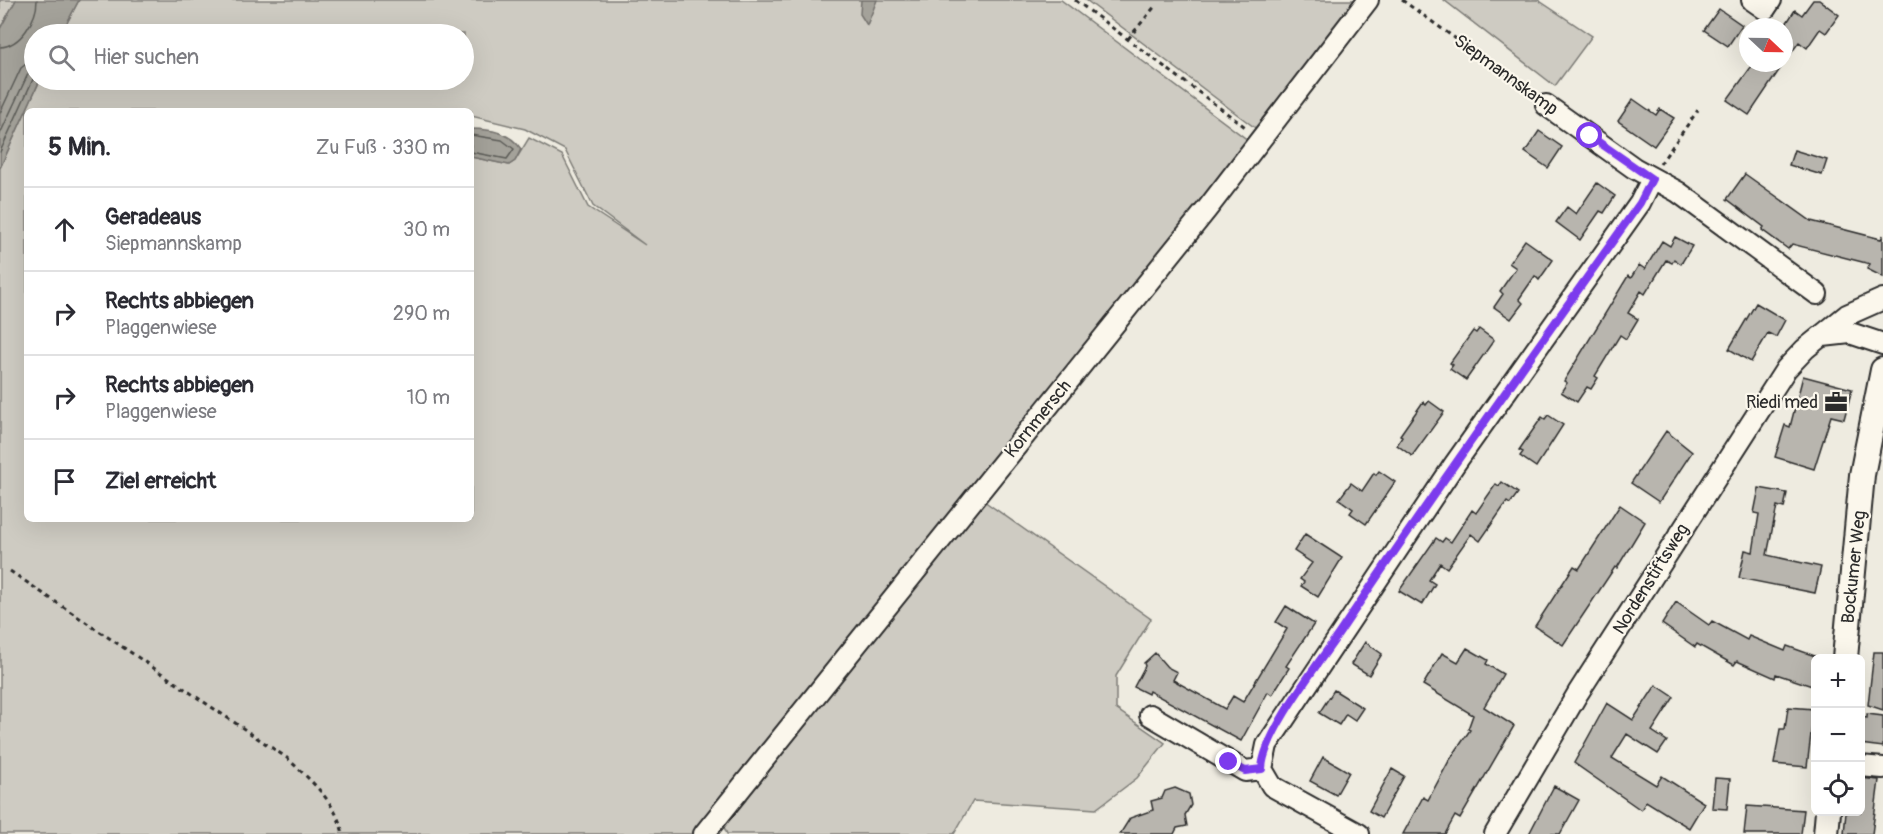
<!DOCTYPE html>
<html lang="de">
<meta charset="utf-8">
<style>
body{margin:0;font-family:Pangolin,sans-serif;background:#f2f2f3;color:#2b2b33}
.controls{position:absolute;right:18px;bottom:18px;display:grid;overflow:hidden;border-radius:9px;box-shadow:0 6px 24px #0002}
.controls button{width:54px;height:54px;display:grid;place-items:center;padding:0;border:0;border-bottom:2px solid #e1e1e2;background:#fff;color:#2b2b33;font:30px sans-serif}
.compass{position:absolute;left:1739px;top:18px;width:54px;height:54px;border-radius:50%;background:#fff;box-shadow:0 6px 24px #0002;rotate:112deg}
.stop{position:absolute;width:18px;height:18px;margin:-14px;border:4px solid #7c3aed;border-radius:50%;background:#fff}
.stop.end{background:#7c3aed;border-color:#fff;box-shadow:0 2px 6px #0008}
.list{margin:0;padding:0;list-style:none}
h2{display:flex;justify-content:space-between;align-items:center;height:78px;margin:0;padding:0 24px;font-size:26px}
h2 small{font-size:20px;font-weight:400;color:#7c7c81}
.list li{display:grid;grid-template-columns:39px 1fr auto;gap:18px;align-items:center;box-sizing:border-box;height:84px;padding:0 24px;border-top:2px solid #e1e1e2}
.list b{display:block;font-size:22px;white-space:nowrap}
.list p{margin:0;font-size:20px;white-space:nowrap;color:#7c7c81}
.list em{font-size:20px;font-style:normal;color:#7c7c81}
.icon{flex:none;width:33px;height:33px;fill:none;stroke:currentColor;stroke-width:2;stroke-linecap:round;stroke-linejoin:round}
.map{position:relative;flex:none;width:1883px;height:834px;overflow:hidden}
.search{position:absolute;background:#fff;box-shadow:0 6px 24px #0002;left:24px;top:24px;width:450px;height:66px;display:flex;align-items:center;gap:15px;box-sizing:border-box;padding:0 21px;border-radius:33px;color:#7c7c81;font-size:22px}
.panel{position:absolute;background:#fff;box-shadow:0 6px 24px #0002;left:24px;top:108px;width:450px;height:414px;border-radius:9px}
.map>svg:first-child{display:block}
.green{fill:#cecbc2;stroke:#7c7b76;stroke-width:1.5;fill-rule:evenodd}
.water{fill:#a4a29a;stroke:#74726e;stroke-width:1.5}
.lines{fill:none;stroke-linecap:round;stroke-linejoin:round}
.shore{stroke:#5b5b57;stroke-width:1.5}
.building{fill:#b8b5ae;stroke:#2b2b2b;stroke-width:1.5}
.minor-casing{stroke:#2b2b2b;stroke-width:24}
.major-casing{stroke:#2b2b2b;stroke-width:28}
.path{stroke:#2b2b2b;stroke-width:3;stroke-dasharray:4.5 4.5;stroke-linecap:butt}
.minor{stroke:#fbf7ec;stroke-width:20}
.major{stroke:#fbf7ec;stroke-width:24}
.route{stroke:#7c3aed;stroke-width:8}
.labels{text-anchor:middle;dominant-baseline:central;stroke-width:4.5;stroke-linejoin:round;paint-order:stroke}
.street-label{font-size:18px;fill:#2b2b2b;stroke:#fbf7ec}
.poi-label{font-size:18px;fill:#2b2b2b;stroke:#fbf7ec;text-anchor:end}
</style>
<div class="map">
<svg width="1883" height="834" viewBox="0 0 1883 834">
<rect width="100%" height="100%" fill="#eeebe0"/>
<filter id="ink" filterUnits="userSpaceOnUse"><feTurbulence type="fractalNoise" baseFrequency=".0167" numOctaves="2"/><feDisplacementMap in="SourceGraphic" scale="12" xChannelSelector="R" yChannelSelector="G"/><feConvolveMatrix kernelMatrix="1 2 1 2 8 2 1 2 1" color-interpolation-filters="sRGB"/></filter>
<g filter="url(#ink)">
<!-- green -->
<path class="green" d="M0,0H16L0,29Z
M79,0H1061L1249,141L691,834H0V168L40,80H464V34H61ZM27,111H471V116L525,129L565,150L593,206L645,245L588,207L562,155L529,138L515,161L509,165L471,157V519H27Z
M1086,0H1361L1258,130Z
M1444,0H1538L1592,36L1555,86Z
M984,501L1151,619L1116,676V709L1165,743L1137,778L1096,809L973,801L954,834H727L721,820Z"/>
<!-- water -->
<path class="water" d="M16,0H79L61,34H34V80H40L0,168V29Z
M861,0H877L867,25L860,14Z
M471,129C490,129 510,132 521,149L515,161L509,165L471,157Z"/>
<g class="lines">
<!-- shore -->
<path class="shore" d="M0,47C21,46 37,19 37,0
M0,113L21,68L34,58
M0,134L28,74L34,68
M471,135L502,140L514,149L507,159L471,152
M0,152L34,77"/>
</g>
<!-- building -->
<path class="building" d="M1813,0H1819L1839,15L1826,33L1820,29L1807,48L1799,42L1784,63V27L1795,10L1802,15Z
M1719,9L1742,25L1728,46L1704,30Z
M1754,63H1784L1749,115L1727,100Z
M1633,99L1656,115L1660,109L1674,118L1654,146L1618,121Z
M1539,131L1562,147L1548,168L1525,152Z
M1794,150L1827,160L1822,175L1789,165Z
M1745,174L1811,221L1881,239L1883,235V277L1867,269L1870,264L1792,244L1788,249L1762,230L1764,227L1727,199Z
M1597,183L1615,196L1604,213L1600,211L1580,240L1556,222L1567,207L1576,214Z
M1675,237L1692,246L1681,264L1674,259L1672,263L1666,260L1645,294L1641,291L1628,313L1638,319L1626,339L1620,335L1595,376L1598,378L1591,389L1587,387L1577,402L1561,392L1567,383L1564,381L1628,276L1631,278L1639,265L1645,269L1662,241L1670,246Z
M1525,240L1553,260L1539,280L1535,276L1519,299L1523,303L1511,319L1494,307L1503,294L1500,291L1516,268L1509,263Z
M1756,303L1785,320L1776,337L1768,333L1751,362L1729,349Z
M1479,329L1494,340L1466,380L1450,369L1453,365L1450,363L1473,331L1476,333Z
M1803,376L1852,389L1844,419L1831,416L1814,469L1775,457L1785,425L1790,427Z
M1429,401L1444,412L1412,456L1397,445L1402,437L1400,435L1423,402L1426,405Z
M1548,415L1563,425L1536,467L1520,456L1523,452L1519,450L1542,417L1545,419Z
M1666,431L1692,452L1659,502L1631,483Z
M1379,471L1395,482L1366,524L1350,513L1353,509L1339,499L1351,483L1362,491L1374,473L1376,475Z
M1502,482L1518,493L1510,504L1507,502L1480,541L1471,534L1447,568L1440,563L1429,580L1435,584L1422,605L1399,591L1436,538L1442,542L1445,538L1451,542L1472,510L1476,513L1496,484L1499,486Z
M1759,488L1787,493L1784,508L1777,506L1767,555L1821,567L1815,593L1739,578L1745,550L1753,552L1759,514L1754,513Z
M1620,505L1645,522L1617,568L1615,567L1563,645L1535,626L1574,566L1579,569Z
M1305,534L1342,558L1318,597L1301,586L1304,582L1300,579L1312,563L1294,551Z
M1676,602L1709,625L1712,621L1747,640L1749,636L1785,651L1787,646L1815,656V687L1776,674L1775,678L1737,661L1734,665L1697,644L1695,647L1662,624Z
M1286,606L1314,624L1286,666L1289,668L1272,695L1268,692L1241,741L1149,691L1148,694L1134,687L1145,666L1144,663L1155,653L1167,667L1177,672L1173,680L1225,709L1233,696L1243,702L1287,629L1276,622Z
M1365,642L1382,654L1369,675L1351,664Z
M1467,648L1488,660L1486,664L1503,674L1484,707L1514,726L1460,819L1455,816L1445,834H1403L1423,797L1428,800L1449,761L1470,730L1468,729L1473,715L1423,685L1442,653L1458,662Z
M1874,652H1883V710L1868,705Z
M1656,685L1674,697L1652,731L1667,741L1658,754L1627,734L1612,758L1656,785L1662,776L1704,803L1689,828L1646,801L1641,810L1574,763L1607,703L1633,720Z
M1334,690L1363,708L1355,720L1346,714L1339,725L1319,713Z
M1788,707L1814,709L1807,767L1774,764L1780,729H1785Z
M1867,714L1883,716V747L1860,744V717L1867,718Z
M1323,757L1349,772L1336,795L1310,781Z
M1392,769L1404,776L1381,818L1369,811Z
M1715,778L1730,779L1727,809L1712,808Z
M1860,778L1879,780L1872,834H1844L1846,812H1860Z
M1554,786L1579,800L1560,834H1529Z
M1175,788L1189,794L1191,805L1185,815L1187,826L1177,828L1174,834H1120L1130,818L1153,810L1151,801L1162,798L1165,791Z
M1747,806L1804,810L1801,834H1744Z"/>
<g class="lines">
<!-- minor casing -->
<g class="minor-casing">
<path id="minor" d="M1752,0L1765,9L1771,0
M1546,105L1634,168L1678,192L1817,294
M1823,336L1850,333L1883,344
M1150,715L1245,771L1262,769
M1860,766L1883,768
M704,834L1207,209L1368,0
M1359,834L1272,786L1262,769L1267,745L1454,465L1640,203L1652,179
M1495,834L1578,693L1786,369L1805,349L1847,315L1883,299"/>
</g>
<!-- major casing -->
<g class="major-casing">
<path id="major" d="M1845,658L1862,475L1883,370
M1826,834L1828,812"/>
</g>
<!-- path -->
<path class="path" d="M1075,0L1248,129
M1402,0L1534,95
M1128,39L1156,5
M1660,164L1698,110
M10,571L287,758C310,780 336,801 343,834"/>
<!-- minor -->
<use href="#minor" class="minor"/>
<!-- major -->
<use href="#major" class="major"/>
</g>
</g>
<g class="lines" filter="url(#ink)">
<!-- route -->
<path class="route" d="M1229,762L1245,771L1262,769C1263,734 1319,663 1340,632C1437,487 1539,345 1640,203L1652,179L1590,136"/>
</g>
<!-- icons -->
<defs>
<g id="office-bare" transform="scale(1.8)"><path d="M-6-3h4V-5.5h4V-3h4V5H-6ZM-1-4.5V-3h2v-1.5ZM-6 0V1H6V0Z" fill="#2b2b2b" stroke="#fbf7ec" stroke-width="2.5" paint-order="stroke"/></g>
</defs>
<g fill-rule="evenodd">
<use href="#office-bare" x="1836" y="402"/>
</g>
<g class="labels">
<!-- street labels -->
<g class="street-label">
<text transform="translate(1506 75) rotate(36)">Siepmannskamp</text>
<text transform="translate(1038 419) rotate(-51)">Kornmersch</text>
<text transform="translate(1854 567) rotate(-84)">Bockumer Weg</text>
<text transform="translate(1651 579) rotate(-58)">Nordenstiftsweg</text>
</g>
<!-- poi labels -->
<g class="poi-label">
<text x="1818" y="402">Riedi med</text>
</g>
</g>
</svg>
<div class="controls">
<button>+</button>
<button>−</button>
<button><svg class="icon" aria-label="locate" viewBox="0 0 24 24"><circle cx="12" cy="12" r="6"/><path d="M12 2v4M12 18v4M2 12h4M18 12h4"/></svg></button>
</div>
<svg class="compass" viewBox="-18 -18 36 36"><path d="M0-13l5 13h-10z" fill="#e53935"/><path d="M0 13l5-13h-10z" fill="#7c7c81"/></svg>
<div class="stop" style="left:1590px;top:136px"></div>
<div class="stop end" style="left:1229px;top:762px"></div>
<div class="search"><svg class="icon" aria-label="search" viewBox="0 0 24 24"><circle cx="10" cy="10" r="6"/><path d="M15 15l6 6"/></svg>Hier suchen</div>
<section class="panel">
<h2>5 Min.<small>Zu Fuß · 330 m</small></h2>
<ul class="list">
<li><svg class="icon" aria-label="ahead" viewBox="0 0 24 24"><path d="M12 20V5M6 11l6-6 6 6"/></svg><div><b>Geradeaus</b><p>Siepmannskamp</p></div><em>30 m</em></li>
<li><svg class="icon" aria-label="right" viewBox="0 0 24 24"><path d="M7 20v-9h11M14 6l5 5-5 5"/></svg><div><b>Rechts abbiegen</b><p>Plaggenwiese</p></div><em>290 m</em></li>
<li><svg class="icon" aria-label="right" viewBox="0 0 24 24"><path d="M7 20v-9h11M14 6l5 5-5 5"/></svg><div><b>Rechts abbiegen</b><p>Plaggenwiese</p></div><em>10 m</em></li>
<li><svg class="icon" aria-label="arrive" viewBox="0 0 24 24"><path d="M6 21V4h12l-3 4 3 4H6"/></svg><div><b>Ziel erreicht</b></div></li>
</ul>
</section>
</div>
